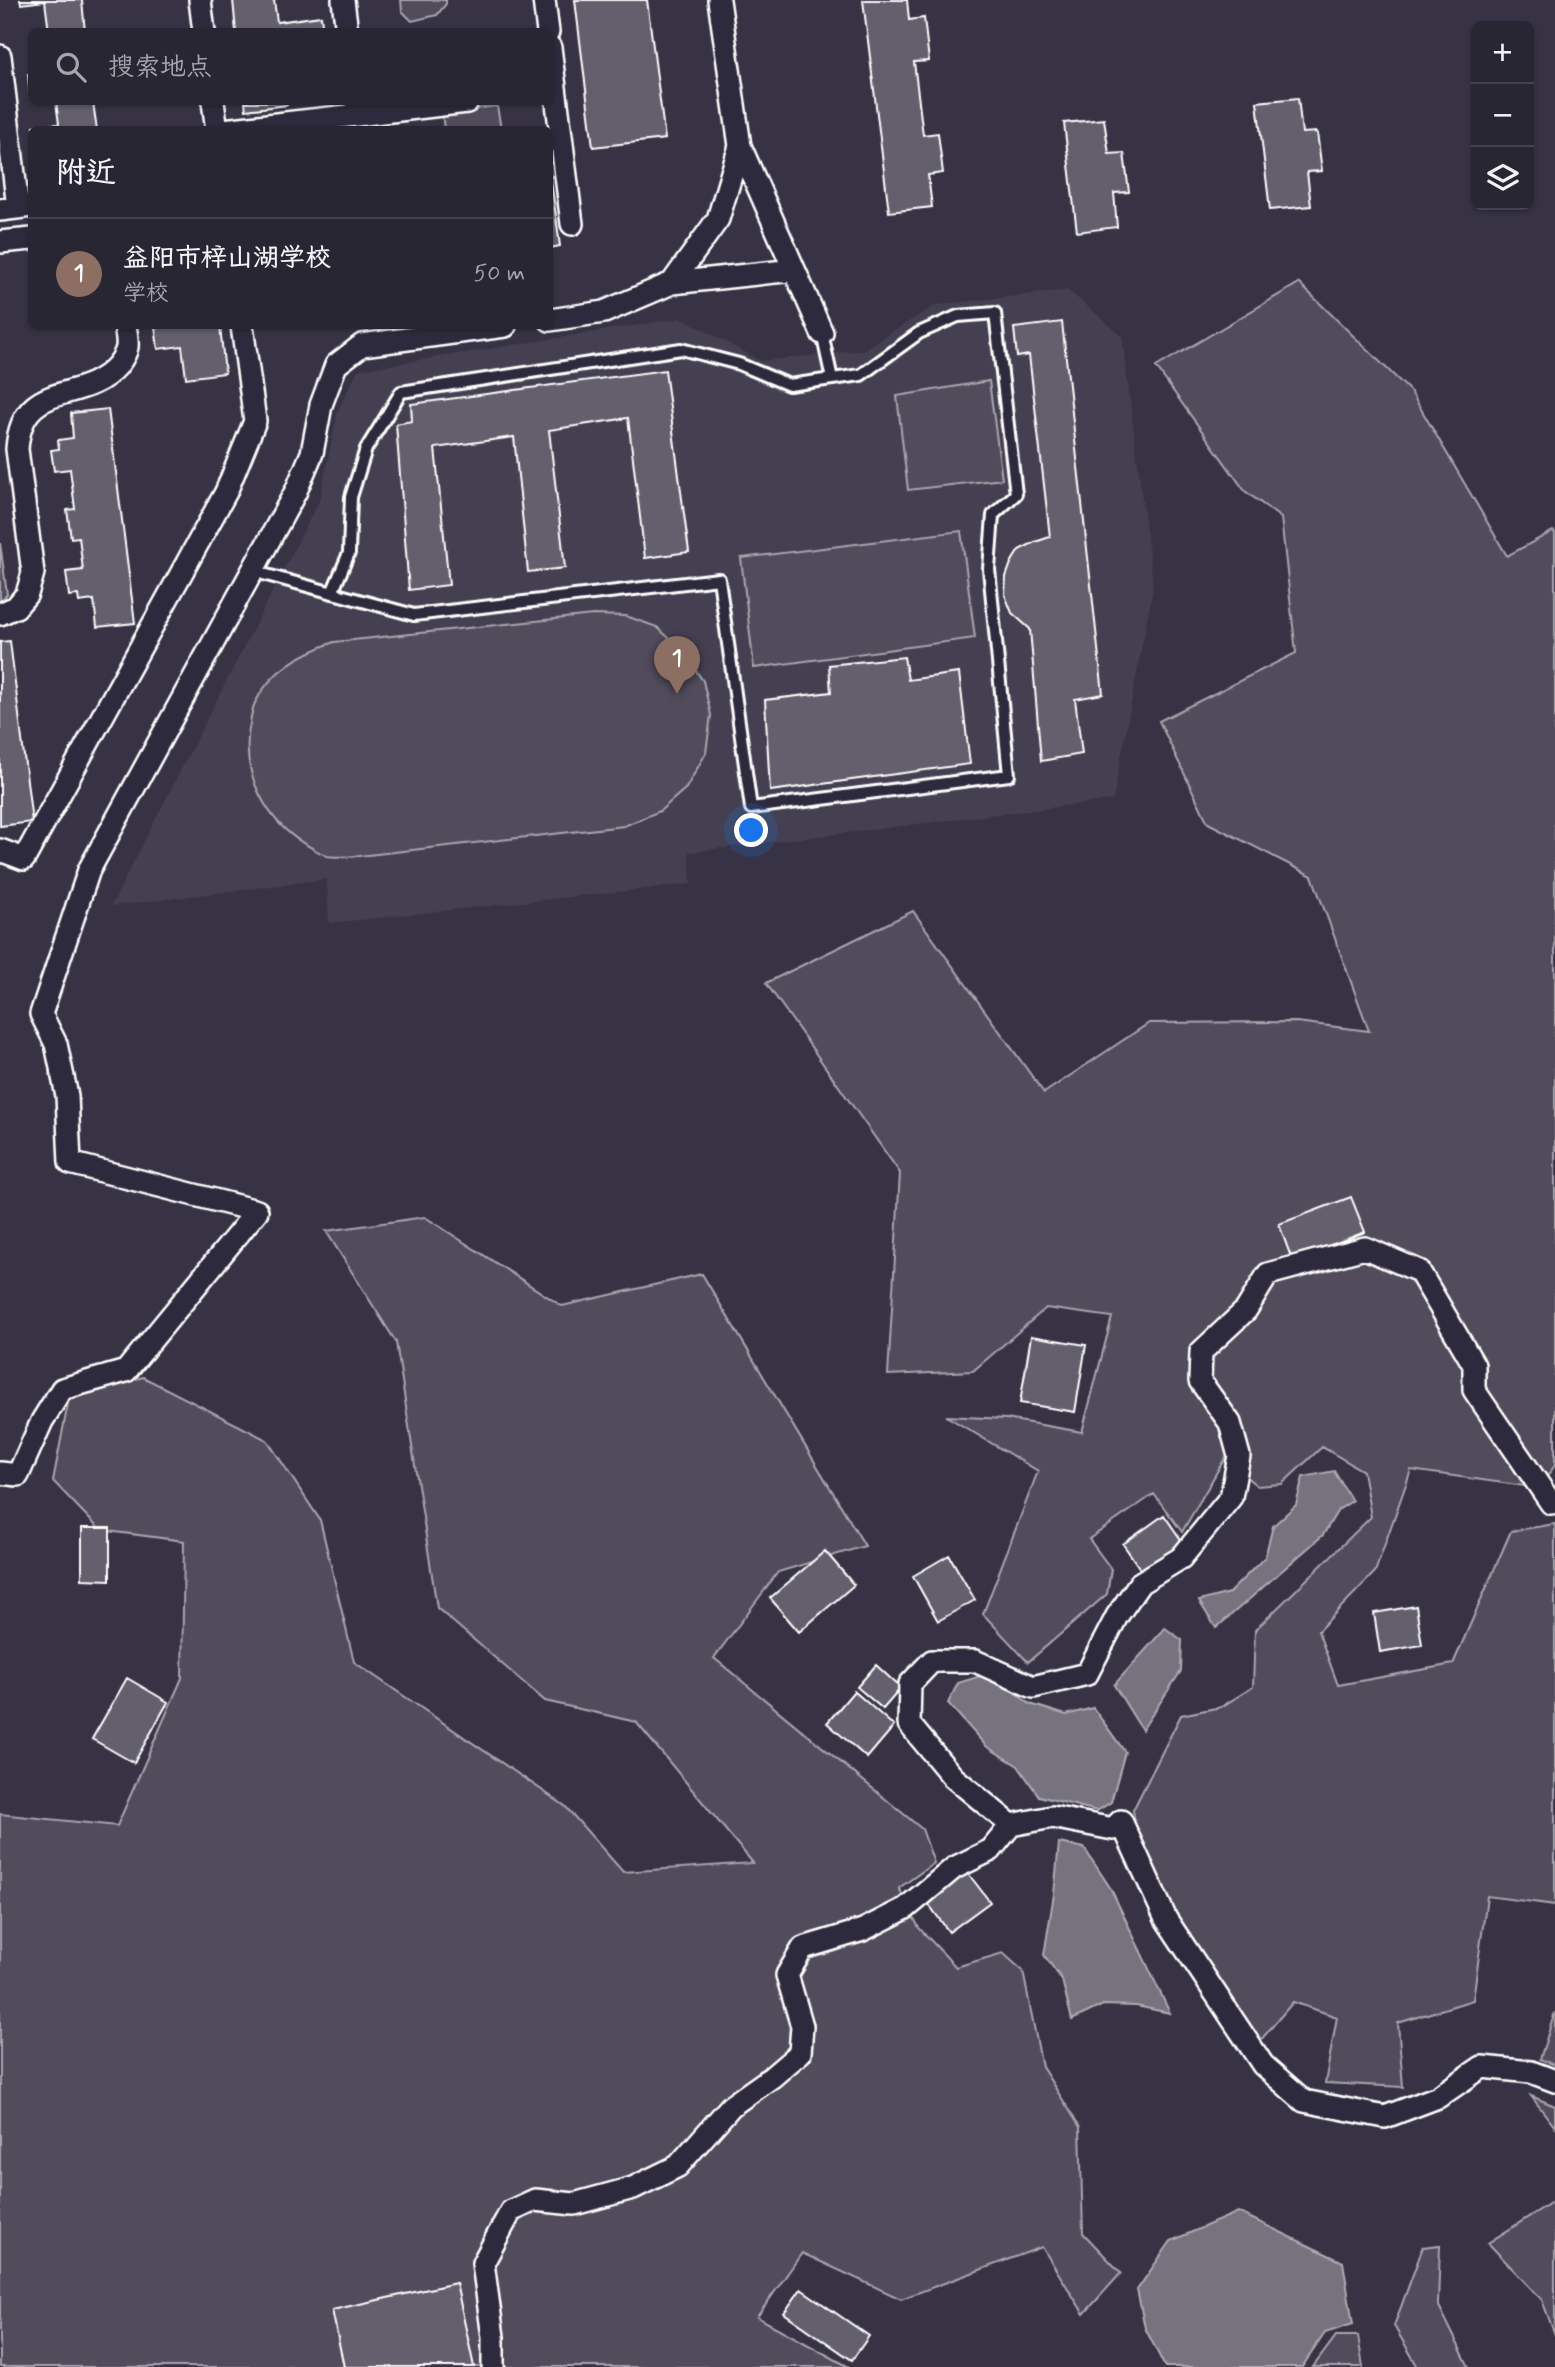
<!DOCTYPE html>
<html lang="zh">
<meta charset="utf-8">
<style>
body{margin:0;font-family:Mynerve,"LXGW WenKai TC",sans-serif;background:#312e3c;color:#f1f3f6}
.controls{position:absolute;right:21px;top:21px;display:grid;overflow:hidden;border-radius:10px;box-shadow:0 2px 5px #0004}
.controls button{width:63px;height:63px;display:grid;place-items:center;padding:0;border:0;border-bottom:2px solid #45434f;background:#292634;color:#f1f3f6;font:35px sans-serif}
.you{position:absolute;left:752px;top:831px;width:24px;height:24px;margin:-18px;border:5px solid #fff;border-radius:50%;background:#1a73e8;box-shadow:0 0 0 10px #1a73e833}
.badge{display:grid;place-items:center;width:46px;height:46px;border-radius:50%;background:#bca0f2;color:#fff;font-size:23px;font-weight:700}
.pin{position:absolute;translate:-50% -58px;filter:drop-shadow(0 2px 4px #0008)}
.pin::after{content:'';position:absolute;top:37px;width:24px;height:21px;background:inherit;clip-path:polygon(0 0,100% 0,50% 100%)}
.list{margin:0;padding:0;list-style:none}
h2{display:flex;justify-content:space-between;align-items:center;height:91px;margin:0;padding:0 28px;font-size:30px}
h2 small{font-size:23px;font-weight:400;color:#a5a5ac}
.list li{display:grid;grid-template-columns:46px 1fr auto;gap:21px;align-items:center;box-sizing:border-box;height:112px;padding:0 28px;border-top:2px solid #45434f}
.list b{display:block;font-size:26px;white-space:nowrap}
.list p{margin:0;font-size:23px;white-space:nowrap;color:#a5a5ac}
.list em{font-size:23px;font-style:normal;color:#a5a5ac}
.icon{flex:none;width:38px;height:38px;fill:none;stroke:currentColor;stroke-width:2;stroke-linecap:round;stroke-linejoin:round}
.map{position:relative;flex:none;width:1555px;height:2367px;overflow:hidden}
.search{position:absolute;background:#292634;box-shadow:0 2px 5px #0004;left:28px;top:28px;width:525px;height:77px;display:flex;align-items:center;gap:18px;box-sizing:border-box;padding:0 24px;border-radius:10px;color:#a5a5ac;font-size:26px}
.panel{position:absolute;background:#292634;box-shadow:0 2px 5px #0004;left:28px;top:126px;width:525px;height:203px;border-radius:10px}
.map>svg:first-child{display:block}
.built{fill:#444051}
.green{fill:#514c5c;stroke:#a8a6ae;stroke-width:2}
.water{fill:#76737f;stroke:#adabb2;stroke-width:2}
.building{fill:#635f6d;stroke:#fff;stroke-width:2}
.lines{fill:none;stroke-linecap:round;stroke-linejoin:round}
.lane-casing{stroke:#fff;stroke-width:16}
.street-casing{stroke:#fff;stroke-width:26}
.lane{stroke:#2f2a3d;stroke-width:10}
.street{stroke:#2f2a3d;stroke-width:21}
</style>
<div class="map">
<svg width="1555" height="2367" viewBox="0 0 1555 2367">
<rect width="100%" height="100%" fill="#373345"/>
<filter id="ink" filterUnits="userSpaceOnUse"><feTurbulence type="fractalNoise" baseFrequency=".0143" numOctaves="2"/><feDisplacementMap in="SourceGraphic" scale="14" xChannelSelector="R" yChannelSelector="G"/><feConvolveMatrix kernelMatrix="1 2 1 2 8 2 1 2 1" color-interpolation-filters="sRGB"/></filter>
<g filter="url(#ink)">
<!-- built -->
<path class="built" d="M1068,290L1122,336L1153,587L1113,800L689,852L691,884L329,923L327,879L111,906L320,499L338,410L358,370L682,318L761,361L863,350L936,305Z"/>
<!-- green -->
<path class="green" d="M401,0H446V4L437,15L412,21L402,11Z
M497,106L501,129H444L442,114Z
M1299,283L1411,392L1507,556L1553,531L1555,533V1465L1539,1488L1411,1470L1375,1572L1318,1631L1338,1685L1453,1664L1511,1531L1555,1524V1905L1487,1896L1473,2000L1398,2023L1403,2087L1325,2083L1337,2017L1293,2002L1249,2054L1145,1891L1133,1810L1181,1715L1221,1707L1253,1687L1255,1630L1371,1517L1363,1471L1322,1447L1282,1484L1257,1486L1225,1458L1182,1532L1154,1494L1089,1539L1111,1569L1107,1594L1028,1662L983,1614L1038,1471L946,1416L1006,1419L1082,1432L1112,1317L1046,1308L973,1371L888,1375L900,1173L766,983L913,911L1044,1093L1149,1023L1297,1022L1369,1031L1312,876L1208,823L1159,721L1296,653L1281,518L1245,491L1156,367Z
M989,381L1002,479L908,490L897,396Z
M961,531L975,638L754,668L741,558Z
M0,543L7,594L0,603Z
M593,615L626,616L657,627L681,649L703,681L711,715L706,753L686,788L660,811L624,826L359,856C349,856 336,858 327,856C322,854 317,851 312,848C268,826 239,773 250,723C251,717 252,709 255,703C271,670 301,654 334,642Z
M425,1217L562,1306L702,1274L865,1546L778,1572L714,1658L922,1829L934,1863L899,1888L919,1928L956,1967L1003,1953L1023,1971L1042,2067L1080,2127L1083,2233L1121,2273L1084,2314L1042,2247L901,2299L802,2253L757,2317L849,2367H0V1814L117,1826L182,1678L184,1541L100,1530L53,1481L69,1398L143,1377L267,1440L320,1520L354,1662L565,1806L623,1872L753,1863L636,1722L545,1701L437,1608L396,1342L326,1231Z
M1555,2012V2065L1540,2059Z
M1531,2096L1555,2106V2127Z
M1555,2200V2335L1542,2300L1488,2243Z
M1440,2245L1438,2304L1469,2367H1418L1394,2326L1423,2247Z
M1336,2336H1358L1363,2367H1313Z"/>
<!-- water -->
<path class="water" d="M1334,1471L1352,1501L1338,1510L1323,1535L1216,1628L1199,1601L1229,1593L1265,1557L1273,1526L1296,1505L1303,1477Z
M1165,1628L1182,1640L1181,1671L1142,1730L1114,1685Z
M990,1673L1030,1704L1066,1715L1093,1708L1125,1752L1111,1802L1097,1811L1039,1796L1018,1766L986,1746L948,1703L958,1683Z
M1059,1843L1084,1848L1111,1889L1170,2013L1136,2006L1103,2005L1072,2020L1062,1980L1044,1955L1054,1894Z
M1238,2212L1343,2262L1353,2324L1325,2333L1302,2367H1165L1145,2328L1137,2290L1171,2241Z"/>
<!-- building -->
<path class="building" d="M20,0H82L85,32H49L45,1L21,4Z
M233,0H274L277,22L321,16L323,32H236Z
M575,0H647L665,139L593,147Z
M863,0H907L909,20L924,18L929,61L914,62L923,135L938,133L943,173L928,175L932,207L889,212Z
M28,74H32V96L30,97Z
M1298,98L1302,133L1317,132L1322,171L1307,172L1311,206L1270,210L1257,102Z
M56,102H93L97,130H35L34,126L59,124Z
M245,102H287V105L246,110Z
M1104,119L1109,154L1124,153L1129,192L1114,193L1117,227L1077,232L1064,123Z
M550,173L560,246L550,248Z
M1062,322L1103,694L1075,699L1082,754L1041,761L1030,629L1012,613L1005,595L1006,577L1011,563L1019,550L1035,542L1050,537L1029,355L1017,357L1014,328Z
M155,326H220L225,373L186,378L182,346L158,349Z
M665,370L689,552L645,558L628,418L549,430L565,568L528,572L514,437L435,448L449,585L409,590L396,424L412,421L411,404Z
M108,409L135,623L97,627L94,600L79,602L78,595L69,596L66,572L83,570L79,537L71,538L67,510L75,509L70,469L54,471L51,450L59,449L58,440L73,438L71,413Z
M10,641L32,822L0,826V642Z
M904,657L908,680L959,673L970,764L770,791L765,700L831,692L829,665Z
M1351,1197L1365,1232L1292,1260L1279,1224Z
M1031,1336L1086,1345L1075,1412L1020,1403Z
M1164,1515L1184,1544L1143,1573L1123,1544Z
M82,1528H110V1580L82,1579Z
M825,1551L854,1585L799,1632L770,1598Z
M949,1555L975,1600L938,1621L913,1576Z
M1416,1606L1422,1645L1380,1652L1374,1613Z
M876,1665L901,1688L883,1709L857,1687Z
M127,1678L168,1702L134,1763L92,1739Z
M854,1691L894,1726L867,1758L827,1723Z
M967,1872L990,1902L949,1932L927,1902Z
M456,2283L474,2367H344L332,2310Z
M801,2289L869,2336L852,2360L784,2313Z"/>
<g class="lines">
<!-- lane casing -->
<g class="lane-casing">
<path id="lane" d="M822,333L832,379
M252,571L414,615L719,579L751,808L1009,775L989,569L993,515L1016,494L995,313L958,316L919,333L861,375L789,385L739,364L681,349L401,392L366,449L351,497L349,553L332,593"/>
</g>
<!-- street casing -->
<g class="street-casing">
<path id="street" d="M200,0L204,32
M343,0L347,32
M544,0L548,32
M550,47L572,224
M0,56L18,208
M213,102L217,130
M357,115L467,102
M223,130L357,115L356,102
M740,146L822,333
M0,210L32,206
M0,242L32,239
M672,283L794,270
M550,320L604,312L672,283L718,219L740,146L719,0
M0,614L16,607L27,594L33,573L17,449C22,377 82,406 117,366C121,361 126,354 127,347C128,341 126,332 125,326
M0,850L24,859L226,492L255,421L242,326
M0,1473L18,1475L42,1421L62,1389L126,1371L257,1211L70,1163L67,1096L56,1044L41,1014L89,870L296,491L312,453L321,405L336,365L362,345L505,326
M1011,1825L953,1777L909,1724L910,1684L932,1661H975L1033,1687L1087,1674L1117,1616L1140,1583L1181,1558L1231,1497L1239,1456L1230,1423L1200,1381L1201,1352L1246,1310L1268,1274L1365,1248L1419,1271L1474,1365V1390L1551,1503L1555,1502
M493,2367V2337L483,2263L511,2211L535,2200L574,2204L633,2188L678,2166L731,2106L772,2077L800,2053L802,2026L787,1975L803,1948L863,1930L906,1908L954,1868L991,1850L1011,1825L1052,1817L1113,1829L1121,1821L1166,1919L1263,2065L1304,2101L1385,2117L1438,2097L1482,2067L1531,2072L1555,2081"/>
</g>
<!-- lane -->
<use href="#lane" class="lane"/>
<!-- street -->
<use href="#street" class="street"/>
</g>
</g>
</svg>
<div class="controls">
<button>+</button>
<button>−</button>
<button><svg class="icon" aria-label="layers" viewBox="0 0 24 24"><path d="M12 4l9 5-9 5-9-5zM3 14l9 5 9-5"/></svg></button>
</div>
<div class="you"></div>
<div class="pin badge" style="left:677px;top:694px;background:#8d6e63">1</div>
<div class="search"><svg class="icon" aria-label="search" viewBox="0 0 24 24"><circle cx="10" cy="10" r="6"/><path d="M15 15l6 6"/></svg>搜索地点</div>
<section class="panel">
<h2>附近<small></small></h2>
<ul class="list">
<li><span class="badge" style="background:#8d6e63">1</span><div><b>益阳市梓山湖学校</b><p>学校</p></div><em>50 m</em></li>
</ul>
</section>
</div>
